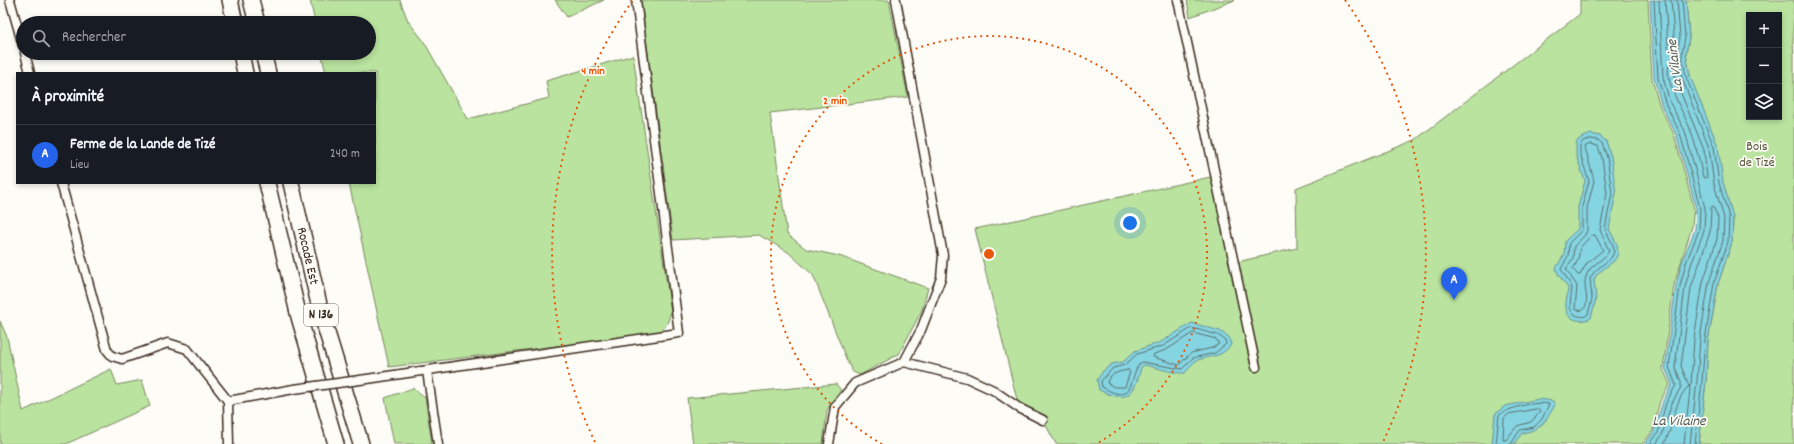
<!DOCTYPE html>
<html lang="fr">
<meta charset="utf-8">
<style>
body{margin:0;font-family:Dekko,sans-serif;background:#242831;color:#f1f3f6}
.controls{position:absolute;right:12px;top:12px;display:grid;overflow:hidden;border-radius:0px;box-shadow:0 2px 6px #0003}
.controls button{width:36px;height:36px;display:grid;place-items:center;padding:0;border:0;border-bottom:1px solid #363941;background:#171b24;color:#f1f3f6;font:20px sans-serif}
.you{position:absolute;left:1130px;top:223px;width:14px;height:14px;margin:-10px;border:3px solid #fff;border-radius:50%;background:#1a73e8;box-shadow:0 0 0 6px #1a73e833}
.badge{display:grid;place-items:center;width:26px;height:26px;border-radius:50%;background:#2563eb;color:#fff;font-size:13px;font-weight:700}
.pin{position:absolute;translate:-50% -33px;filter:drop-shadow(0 1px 2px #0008)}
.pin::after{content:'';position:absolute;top:21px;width:14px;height:12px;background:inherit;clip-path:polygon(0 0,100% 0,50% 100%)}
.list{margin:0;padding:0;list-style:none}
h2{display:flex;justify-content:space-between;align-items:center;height:52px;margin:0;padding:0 16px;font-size:17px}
h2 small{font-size:13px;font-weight:400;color:#9ea1a6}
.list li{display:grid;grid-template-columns:26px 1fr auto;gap:12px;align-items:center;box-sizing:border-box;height:60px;padding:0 16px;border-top:1px solid #363941}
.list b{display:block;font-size:15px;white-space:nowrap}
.list p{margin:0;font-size:13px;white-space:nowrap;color:#9ea1a6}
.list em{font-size:13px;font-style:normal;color:#9ea1a6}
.icon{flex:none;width:22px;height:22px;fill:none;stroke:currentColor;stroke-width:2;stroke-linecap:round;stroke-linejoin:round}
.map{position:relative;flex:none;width:1794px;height:444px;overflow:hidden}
.search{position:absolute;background:#171b24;box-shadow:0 2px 6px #0003;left:16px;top:16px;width:360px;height:44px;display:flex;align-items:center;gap:10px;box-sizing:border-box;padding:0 14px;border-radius:22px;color:#9ea1a6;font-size:15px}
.panel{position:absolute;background:#171b24;box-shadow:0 2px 6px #0003;left:16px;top:72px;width:360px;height:112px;border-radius:0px}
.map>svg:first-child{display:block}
.green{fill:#b9e39f;stroke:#7a865e;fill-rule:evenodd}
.water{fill:#85d4e2;stroke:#679094}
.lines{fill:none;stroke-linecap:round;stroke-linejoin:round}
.shore{stroke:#596e6c;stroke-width:1}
.street-casing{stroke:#3b2a1e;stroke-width:11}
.highway-casing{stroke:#3b2a1e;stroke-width:18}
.street{stroke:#fdfcf7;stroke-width:8}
.highway{stroke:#fdfcf7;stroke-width:15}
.street-bridge-casing{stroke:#3b2a1e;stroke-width:11;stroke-linecap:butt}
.street-bridge{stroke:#fdfcf7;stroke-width:8}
.ring{fill:none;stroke:#e8590c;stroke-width:2;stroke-dasharray:2 4}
.labels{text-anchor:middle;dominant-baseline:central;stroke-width:3.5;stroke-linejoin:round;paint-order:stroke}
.shield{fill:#fdfcf7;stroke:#75695f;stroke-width:1}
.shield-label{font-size:13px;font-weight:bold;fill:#3b2a1e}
.park-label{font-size:14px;fill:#5a583e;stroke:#fdfcf7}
.street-label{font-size:14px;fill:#3b2a1e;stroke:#fdfcf7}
.water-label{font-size:15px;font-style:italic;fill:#515d59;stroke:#fdfcf7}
.centre{fill:#e8590c;stroke:#fdfcf7;stroke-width:2}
.ring-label{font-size:12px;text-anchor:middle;font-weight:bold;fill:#e8590c;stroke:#fdfcf7;stroke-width:3.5;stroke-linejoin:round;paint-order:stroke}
</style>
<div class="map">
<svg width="1794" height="444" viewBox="0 0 1794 444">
<rect width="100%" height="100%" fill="#fdfcf7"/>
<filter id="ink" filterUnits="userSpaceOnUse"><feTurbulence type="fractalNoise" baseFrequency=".025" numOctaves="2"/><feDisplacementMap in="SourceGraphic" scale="8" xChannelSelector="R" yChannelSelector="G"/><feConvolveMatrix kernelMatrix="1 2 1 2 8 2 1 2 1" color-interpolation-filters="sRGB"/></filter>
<g filter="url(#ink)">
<!-- green -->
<path class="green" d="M310,0H400L408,21L423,40L468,119L549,98L546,81L633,55L671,312L667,324L659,333L389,367L349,183H375V73H326L321,53H369V23H315Z
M555,0H604L567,17Z
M641,0H889L908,97L770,113L787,234L806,249L839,256L928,288L922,310L899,354L860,375L853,372L847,361L813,275L788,252L759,235L673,240Z
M1187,0H1235L1190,17Z
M1580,0H1648L1652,79L1660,107L1674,134L1694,208L1692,227L1674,285L1663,369L1670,384L1660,401L1653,430L1643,444H1056L1043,420L1019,408L975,229L1215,176L1233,263L1297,248L1296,188L1415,140L1580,14Z
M1686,0H1794C1794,19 1792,36 1794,55V444H1699L1706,381L1708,341L1718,284L1732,242L1733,217L1690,76L1686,54L1689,37ZM1749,15H1779V117H1749Z
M0,321L7,337L23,411L111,369L117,385L142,380L150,406L66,444H0Z
M836,384L841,390L827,410L823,444H693L687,398Z
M413,388L425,397L432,444H394L385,398Z"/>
<!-- water -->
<path class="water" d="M1650,0H1686L1689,37L1686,54L1690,76L1718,146L1723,182L1733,217L1732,242L1718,284L1708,341L1706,381L1699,444H1645L1654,431L1663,401L1672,384L1665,368L1676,285L1682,262L1695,229L1696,208L1676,134L1662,107L1654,78Z
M1591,134L1600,136L1606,141L1611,156L1616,193L1609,229L1617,244L1618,254L1614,261L1597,274L1594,280L1596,299L1591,318C1582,323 1567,321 1566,308C1565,302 1568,294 1568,288L1558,274L1556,268L1564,255L1565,241L1578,229V207L1585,181L1576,155V142L1581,138Z
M1192,323L1220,331L1229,337L1231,345C1219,360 1210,354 1196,361C1192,363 1188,370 1185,373C1174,374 1156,367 1144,365L1141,368C1134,395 1128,404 1099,390L1097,380L1103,371L1112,364L1123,362L1135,351L1161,342Z
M1539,399L1553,401L1555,405C1545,422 1543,429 1522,433L1514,444H1492L1495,414L1505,406Z"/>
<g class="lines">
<!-- shore -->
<path class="shore" d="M1665,0L1668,48L1670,50L1672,48L1674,36L1671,0
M1677,0L1680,37L1677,54L1682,78L1709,148L1714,184L1724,218L1723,241L1709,282L1700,339L1697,381L1690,444
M1682,0L1685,37L1682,54L1686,77L1714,147L1719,183L1729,217L1728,242L1714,283L1705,340L1702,381L1695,444
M1670,62L1672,64L1676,81L1704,150L1707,177L1706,178L1703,177C1699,161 1696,144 1690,129C1685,114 1661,78 1670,62Z
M1591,139L1598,140L1602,143L1607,157L1612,193L1605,229L1613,245L1614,252L1611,258L1595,271L1590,278L1592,299L1588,314C1585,317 1583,317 1579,316C1565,314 1572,297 1572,287L1561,269L1568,256L1569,243L1582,230V207L1589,181L1580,154V145L1583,141Z
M1591,144L1598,146L1602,158L1607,193L1600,230L1609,251C1603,262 1589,264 1586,277C1582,288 1592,302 1582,311L1575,309L1577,286L1566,269L1573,258L1574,246L1585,235L1587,230V208L1594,181L1585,147Z
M1713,206L1718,218L1717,239L1703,282L1694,339L1691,384L1689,386L1681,366L1691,288L1710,232L1711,208Z
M1592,235H1595L1603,250L1587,263L1580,275H1578L1573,269L1578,260L1580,248Z
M1192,328L1218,335L1225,340L1226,344L1215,353L1193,358L1182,369L1142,362C1127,372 1139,409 1102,387L1101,381L1113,368L1125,365L1137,354L1163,346Z
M1193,333L1216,339L1219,344L1212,348L1191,353L1179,365L1153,357L1154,354L1166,350Z
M1128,370L1130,372L1125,387H1114L1107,383C1109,373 1119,372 1128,370Z
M1538,409L1540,412L1531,422L1517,426L1506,440H1503L1504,418L1509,414Z
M1496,444L1499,415C1511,407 1535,401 1549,404L1542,419L1534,427L1520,430L1511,444
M1650,444L1658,433L1666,403L1676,385L1669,367L1680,286L1686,263L1699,230L1700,208L1680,133L1666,105L1658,78L1654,0
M1656,444L1662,435L1671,405L1681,387V382L1675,367L1685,287L1691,265L1704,231L1705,208L1685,131L1670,103L1663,77L1659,0
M1664,444C1674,428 1674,398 1689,386L1690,389L1684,444"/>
<!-- street casing -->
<g class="street-casing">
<path id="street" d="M10,0L23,46
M1178,0L1256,367
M25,53L30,73
M61,183L107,350L112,356L122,359L168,343L187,349L228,401L294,389
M904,362L967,378L993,390L1019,408L1043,420
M427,371L438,444
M367,379L679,333L636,0
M228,401L229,444
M829,444L835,407L855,383L904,362L921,330L941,278L943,255L896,0"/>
</g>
<!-- highway casing -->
<g class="highway-casing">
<path id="highway" d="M230,0L235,23
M251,0L257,23
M241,53L245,73
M263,53L268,73
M267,183L299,317L336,444
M291,183L321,313L361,444"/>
</g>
<!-- street -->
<use href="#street" class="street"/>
<!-- highway -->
<use href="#highway" class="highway"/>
<!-- street-bridge casing -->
<g class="street-bridge-casing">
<path id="street-bridge" d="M294,389L367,379"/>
</g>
<!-- street-bridge -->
<use href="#street-bridge" class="street-bridge"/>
</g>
</g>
<!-- distance rings -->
<g class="ring">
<path d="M882 444A218 218 0 1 1 1096 444"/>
<path d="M595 442A437 437 0 0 1 633 0M1345 0A437 437 0 0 1 1383 442"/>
</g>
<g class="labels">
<!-- shield labels -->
<rect class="shield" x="304" y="304" width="34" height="22" rx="3"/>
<g class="shield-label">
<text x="321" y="315">N 136</text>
</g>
<!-- park labels -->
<g class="park-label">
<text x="1757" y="147">Bois<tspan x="1757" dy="16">de Tizé</tspan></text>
</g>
<!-- street labels -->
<g class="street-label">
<text transform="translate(307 256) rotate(77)">Rocade Est</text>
</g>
<!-- water labels -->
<g class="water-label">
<text transform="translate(1676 66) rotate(-97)">La Vilaine</text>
<text x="1679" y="422">La Vilaine</text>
</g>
</g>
<circle cx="989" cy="254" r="6" class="centre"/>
<g class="ring-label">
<text x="593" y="74">4 min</text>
<text x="835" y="104">2 min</text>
</g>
</svg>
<div class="controls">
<button>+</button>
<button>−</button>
<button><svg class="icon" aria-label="layers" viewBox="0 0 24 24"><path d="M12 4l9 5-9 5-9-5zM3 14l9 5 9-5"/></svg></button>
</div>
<div class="you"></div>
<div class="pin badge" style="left:1454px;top:300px">A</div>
<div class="search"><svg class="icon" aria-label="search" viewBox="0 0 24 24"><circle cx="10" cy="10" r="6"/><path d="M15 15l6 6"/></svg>Rechercher</div>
<section class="panel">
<h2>À proximité<small></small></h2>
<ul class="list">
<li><span class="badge">A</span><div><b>Ferme de la Lande de Tizé</b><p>Lieu</p></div><em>240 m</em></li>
</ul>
</section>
</div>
